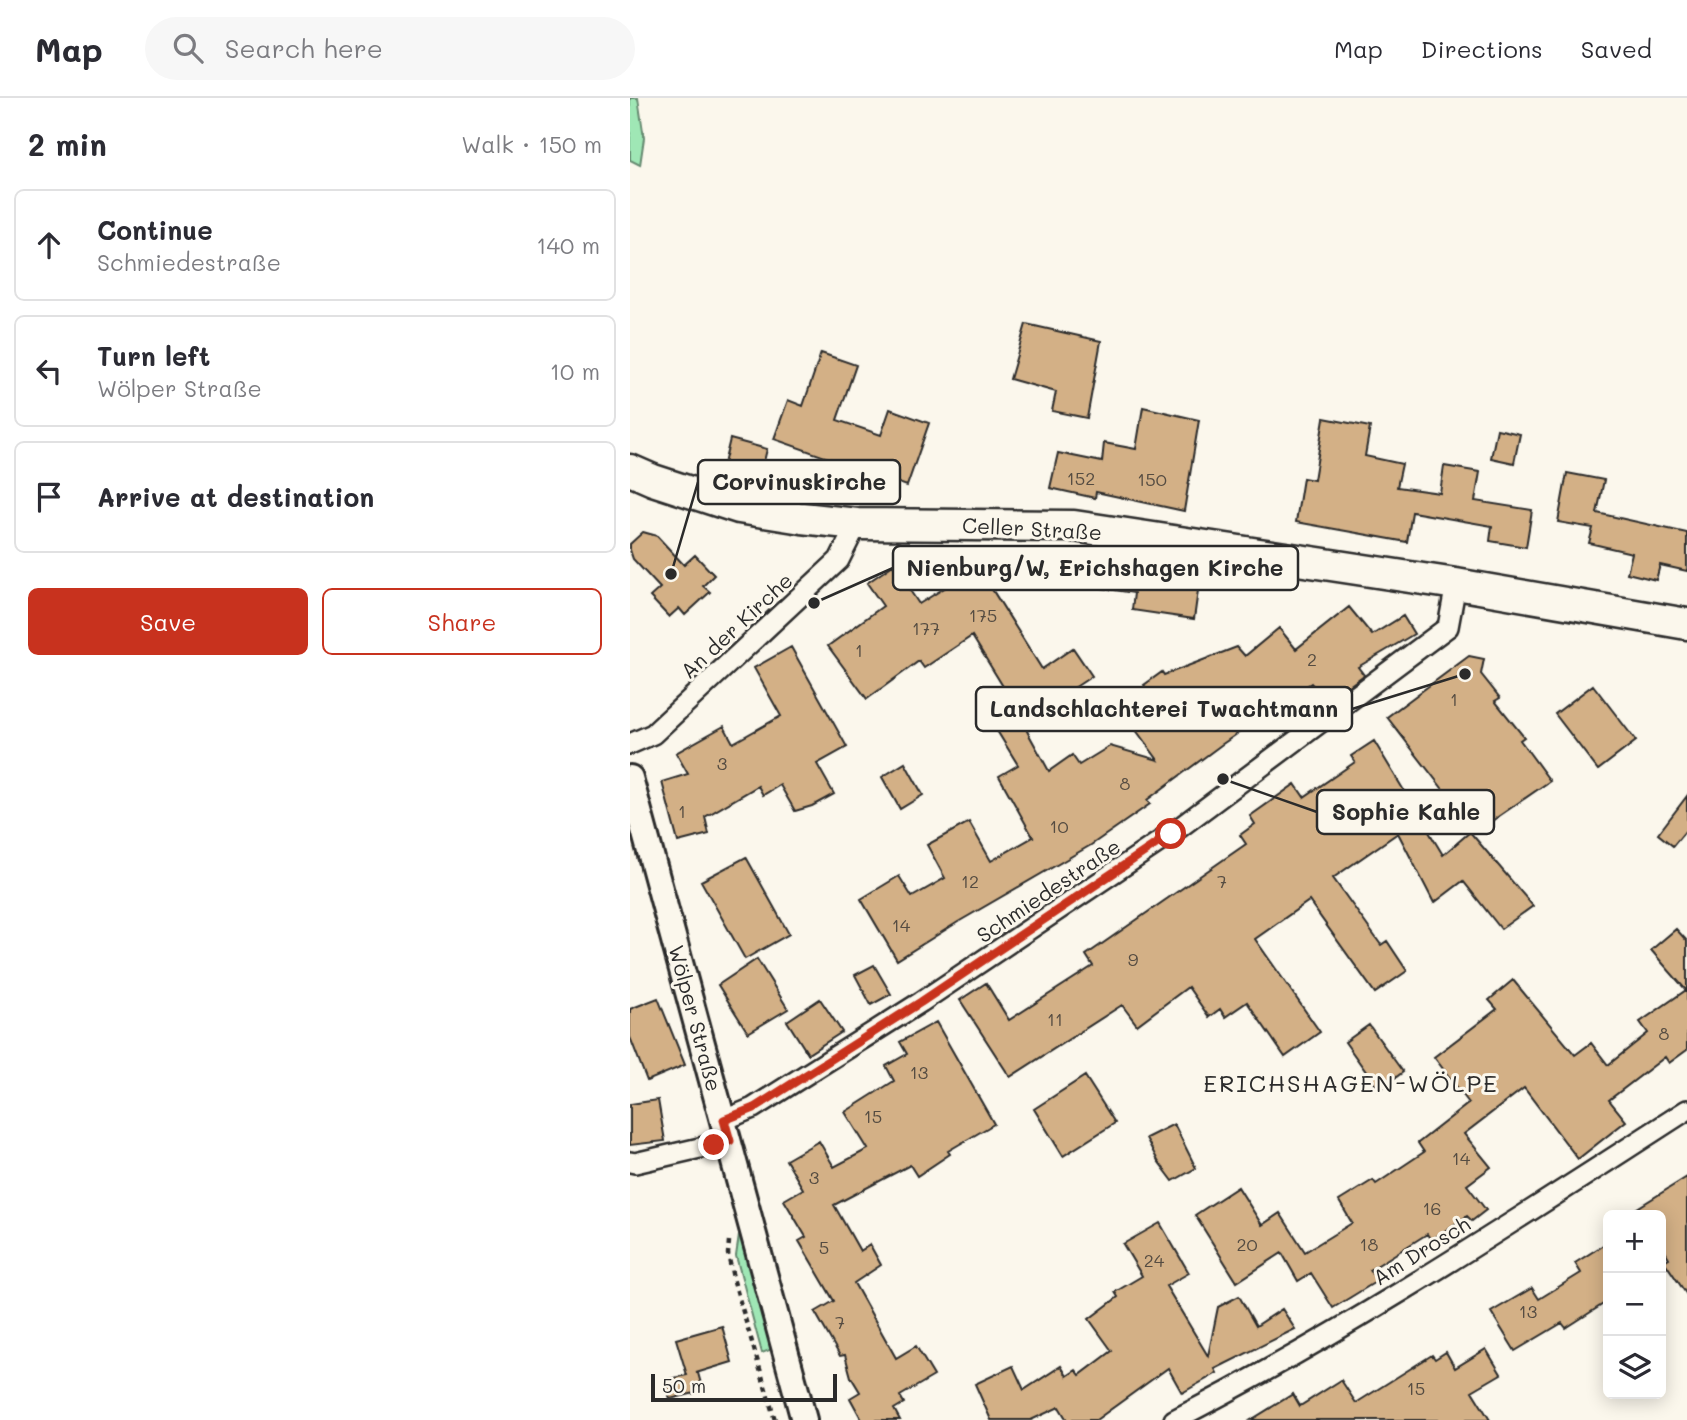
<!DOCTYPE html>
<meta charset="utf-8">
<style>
body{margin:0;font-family:Mali,sans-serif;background:#f7f7f7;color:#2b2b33}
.controls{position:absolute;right:21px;bottom:21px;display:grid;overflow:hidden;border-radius:10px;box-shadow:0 4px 18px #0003}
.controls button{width:63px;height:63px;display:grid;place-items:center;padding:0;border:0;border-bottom:2px solid #e1e1e2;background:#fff;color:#2b2b33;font:35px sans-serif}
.scale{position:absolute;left:21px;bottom:18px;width:186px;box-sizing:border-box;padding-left:7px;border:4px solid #2b2b2b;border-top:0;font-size:19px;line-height:24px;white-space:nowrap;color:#2b2b2b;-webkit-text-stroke:5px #fbf7ec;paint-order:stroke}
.stop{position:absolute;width:21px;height:21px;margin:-16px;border:5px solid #c8321e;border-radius:50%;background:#fff}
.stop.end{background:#c8321e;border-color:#fff;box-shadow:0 2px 7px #0008}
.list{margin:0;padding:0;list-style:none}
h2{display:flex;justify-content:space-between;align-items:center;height:91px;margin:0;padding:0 28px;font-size:30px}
h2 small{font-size:23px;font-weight:400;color:#7c7c81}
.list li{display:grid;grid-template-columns:46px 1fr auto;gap:21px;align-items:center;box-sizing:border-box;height:112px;margin:0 14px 14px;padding:0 14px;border:2px solid #e1e1e2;border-radius:10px}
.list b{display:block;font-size:26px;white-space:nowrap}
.list p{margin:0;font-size:23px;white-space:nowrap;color:#7c7c81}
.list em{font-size:23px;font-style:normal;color:#7c7c81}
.actions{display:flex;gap:14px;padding:21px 28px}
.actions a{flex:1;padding:16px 0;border:2px solid #c8321e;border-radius:10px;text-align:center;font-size:24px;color:#c8321e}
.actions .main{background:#c8321e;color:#fff}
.icon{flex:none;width:38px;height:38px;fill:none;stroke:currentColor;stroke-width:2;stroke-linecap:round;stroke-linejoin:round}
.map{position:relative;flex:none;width:1057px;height:1322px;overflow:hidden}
header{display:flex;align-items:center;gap:42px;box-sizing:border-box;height:98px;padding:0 35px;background:#fff;border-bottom:2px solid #e1e1e2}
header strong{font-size:33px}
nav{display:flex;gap:38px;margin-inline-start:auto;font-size:24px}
.search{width:490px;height:63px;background:#f7f7f7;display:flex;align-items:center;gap:18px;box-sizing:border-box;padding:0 24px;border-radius:38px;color:#7c7c81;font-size:26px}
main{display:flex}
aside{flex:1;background:#fff}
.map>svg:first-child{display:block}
.green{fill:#9fe7b5;stroke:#658970;stroke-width:2}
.building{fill:#d3b086;stroke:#2b2b2b;stroke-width:2}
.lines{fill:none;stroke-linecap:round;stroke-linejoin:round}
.minor-casing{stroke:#2b2b2b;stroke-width:24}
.tertiary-casing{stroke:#2b2b2b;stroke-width:30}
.primary-casing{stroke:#2b2b2b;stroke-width:35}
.path{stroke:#2b2b2b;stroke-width:4.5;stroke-dasharray:5 5;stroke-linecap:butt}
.minor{stroke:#fbf7ec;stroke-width:19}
.tertiary{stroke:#fbf7ec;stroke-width:24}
.primary{stroke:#fbf7ec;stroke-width:30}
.route{stroke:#c8321e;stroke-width:9}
.labels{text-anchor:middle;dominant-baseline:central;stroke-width:6;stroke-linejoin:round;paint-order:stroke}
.number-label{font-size:18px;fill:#554c42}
.street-label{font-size:21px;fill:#2b2b2b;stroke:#fbf7ec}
.quarter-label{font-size:24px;letter-spacing:2px;fill:#2b2b2b;stroke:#fbf7ec}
.leader{fill:none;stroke:#2b2b2b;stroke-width:2.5}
.callout-dot{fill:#2b2b2b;stroke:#fbf7ec;stroke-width:2.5}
.callout{fill:#fbf7ec;stroke:#2b2b2b;stroke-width:2.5}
.callout-label{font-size:23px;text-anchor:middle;font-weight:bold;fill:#2b2b2b}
</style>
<header>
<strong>Map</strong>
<div class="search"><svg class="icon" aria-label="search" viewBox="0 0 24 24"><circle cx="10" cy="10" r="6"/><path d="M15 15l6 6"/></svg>Search here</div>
<nav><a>Map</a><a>Directions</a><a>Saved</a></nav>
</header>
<main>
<aside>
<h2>2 min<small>Walk · 150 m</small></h2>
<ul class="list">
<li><svg class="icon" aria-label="ahead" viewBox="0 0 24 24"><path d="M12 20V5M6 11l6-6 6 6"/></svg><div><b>Continue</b><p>Schmiedestraße</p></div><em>140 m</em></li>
<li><svg class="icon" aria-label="left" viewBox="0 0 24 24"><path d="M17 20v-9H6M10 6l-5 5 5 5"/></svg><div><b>Turn left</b><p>Wölper Straße</p></div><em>10 m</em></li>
<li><svg class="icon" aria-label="arrive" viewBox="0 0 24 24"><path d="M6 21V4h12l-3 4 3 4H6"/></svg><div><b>Arrive at destination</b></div></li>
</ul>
<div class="actions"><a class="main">Save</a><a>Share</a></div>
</aside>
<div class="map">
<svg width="1057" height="1322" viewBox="0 0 1057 1322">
<rect width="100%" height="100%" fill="#fbf7ec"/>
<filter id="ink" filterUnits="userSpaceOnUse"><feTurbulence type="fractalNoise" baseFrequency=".0143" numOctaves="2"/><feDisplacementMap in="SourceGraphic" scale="14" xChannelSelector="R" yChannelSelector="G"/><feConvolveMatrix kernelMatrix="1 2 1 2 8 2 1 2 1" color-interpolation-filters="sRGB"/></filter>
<g filter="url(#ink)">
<!-- green -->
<path class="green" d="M0,0H8L14,40L10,67L0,62Z
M111,1124L145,1250L132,1255L106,1158Z"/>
<!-- building -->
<path class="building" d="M396,226L471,243L457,320L422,313L426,294L380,281Z
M191,255L226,267L207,322L251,337L260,311L299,325L277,388L144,341L158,302L173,308Z
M513,309L569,322L554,413L466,394L465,400L420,390L428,355L472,364L474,345L506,351Z
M694,320L740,329L735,358L772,366L767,389L810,395L814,368L850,374L845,403L902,412L896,449L860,443L862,428L782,414L777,444L666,424L673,380L684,382Z
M867,331L890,336L884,365L861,360Z
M100,341L137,351L130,380L93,370Z
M937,375L974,382L967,415L1057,435V473L1030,467L1026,482L997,475L1002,455L959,445L963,430L928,424Z
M13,434L27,438L54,467L65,457L84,477L73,488L80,494L55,517L49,510L39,519L20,499L30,490L3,461L0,452V446Z
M469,455L571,471L564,521L502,512L504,495L464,489Z
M263,467L289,506L348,469L412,571L443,550L462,578L402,618L407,627L397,633L419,673L442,657L449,667L480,648L528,662L500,624L527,604L514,587L532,574L534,577L607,549L615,558L649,530L666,551L719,509L742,537L773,518L784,536L728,569L734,577L697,604L681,585L591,647L517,702L520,706L461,747L328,824L267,862L231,801L269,778L282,799L315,780L297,747L339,724L361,763L403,739L369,678L388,667L353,610L377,595L342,538L294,570L289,563L237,601L198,548L253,508L237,485Z
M161,549L217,649L187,666L204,696L182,708L165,713L150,687L133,697L128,688L75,719L79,736L48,744L32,684L58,676L46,655L94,628L103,645L151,618L124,570Z
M839,558L854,561L851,576L870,600L865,603L894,639L890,642L920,683L846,734L757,619Z
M963,587L1006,643L968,672L925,616Z
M744,643L813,757L840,734L903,808L871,831L833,783L804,805L768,735L703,780L751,847L757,843L777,873L745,895L679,803L625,841L690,934L655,959L617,904L595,919L590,911L579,919L558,889L507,927L492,907L380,979L330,902L356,885L379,922L463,868L456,857L616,746L610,737L625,726L620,718L665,686L674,699L725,664L721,658Z
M275,665L293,697L270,711L252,679Z
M1057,698V731L1043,748L1028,736Z
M116,759L159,836L115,861L71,783Z
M1046,831L1057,843V952L1039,965L1035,959L979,1002L996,1023L948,1061L894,990L834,1036L861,1069L837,1087L856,1112L842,1123L837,1118L801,1142L797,1136L740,1172L747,1183L703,1210L681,1175L668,1183L652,1155L607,1184L565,1117L608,1089L632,1127L650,1115L675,1154L722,1125L709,1103L743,1082L746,1086L794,1054L788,1045L839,1005L804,959L867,911L859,902L883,882L945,957L961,945L978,967L1018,935L1010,924L1056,892L1021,852Z
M127,861L158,911L118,935L88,887Z
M244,867L261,896L241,907L225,877Z
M28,900L55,967L17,983L0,939V911Z
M190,901L212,934L178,956L157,923Z
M306,924L364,1026L318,1053L320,1056L287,1078L280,1067L204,1107L230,1153L240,1147L251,1167L224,1185L266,1260L286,1248L304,1278L270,1298L274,1305L264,1311L270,1322H232L220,1300L230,1294L221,1279L215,1257L210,1258L185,1214L204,1203L169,1143L176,1139L154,1102L173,1091L156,1062L189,1043L204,1069L238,1051L215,1014L264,983L256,968L277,956L270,944Z
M739,927L773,974L749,992L715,944Z
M455,978L485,1025L433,1058L404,1011Z
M28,1002L35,1043L0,1047V1006Z
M544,1026L566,1070L543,1083L528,1063L516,1040Z
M1057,1079V1197L1034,1163L1039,1160L1031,1147V1117H996Z
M530,1125L559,1175L536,1188L578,1258L588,1209L609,1198L626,1228L652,1211L665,1231L585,1271L587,1275L552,1295L538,1270L466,1322H437L429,1309L401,1322H361L345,1286L383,1268L394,1292L431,1268L437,1278L446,1272L450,1277L482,1253L459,1221L488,1199L485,1194L512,1178L493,1146Z
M978,1144V1203L936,1230L932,1225L885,1253L861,1214L902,1190L909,1201L951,1175L945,1165Z
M92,1228L102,1264L66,1275H68L73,1293L40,1301L35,1282L57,1277L46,1241Z
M856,1251L871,1276L842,1293L860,1322H621L663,1296L670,1308L711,1282L726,1305L802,1257L805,1261L816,1254L825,1270Z"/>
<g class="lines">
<!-- minor casing -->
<g class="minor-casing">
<path id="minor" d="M0,646L23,636L209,462L227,426
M94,1022L123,1010L291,904L541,736L818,529L826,486
M0,1064L5,1065L100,1043
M544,1322C722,1231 889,1120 1057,1012"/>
</g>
<!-- tertiary casing -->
<g class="tertiary-casing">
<path id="tertiary" d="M0,680L174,1322"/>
</g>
<!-- primary casing -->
<g class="primary-casing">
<path id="primary" d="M0,372L23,382L109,410L172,420L227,426L444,428L826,486L1057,526"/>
</g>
<!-- path -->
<path class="path" d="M99,1143L98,1156L103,1180L145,1322"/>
<!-- minor -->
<use href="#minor" class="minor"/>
<!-- tertiary -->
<use href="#tertiary" class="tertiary"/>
<!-- primary -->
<use href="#primary" class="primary"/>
</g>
</g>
<g class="lines" filter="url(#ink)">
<!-- route -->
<path class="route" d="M84,1047L100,1043L94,1022L124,1010L291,904L541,736"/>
</g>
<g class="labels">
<!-- number labels -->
<g class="number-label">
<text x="451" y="380">152</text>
<text x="522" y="381">150</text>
<text x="353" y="517">175</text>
<text x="296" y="530">177</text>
<text x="229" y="552">1</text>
<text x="682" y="561">2</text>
<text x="824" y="601">1</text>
<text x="92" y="665">3</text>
<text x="495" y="685">8</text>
<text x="52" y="713">1</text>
<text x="429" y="728">10</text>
<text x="340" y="783">12</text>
<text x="592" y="783">7</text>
<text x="271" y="827">14</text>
<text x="503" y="861">9</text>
<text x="425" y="921">11</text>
<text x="1034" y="935">8</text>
<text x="289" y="974">13</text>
<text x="243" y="1018">15</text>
<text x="831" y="1060">14</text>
<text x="184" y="1079">3</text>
<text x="802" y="1110">16</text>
<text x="617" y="1146">20</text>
<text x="739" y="1146">18</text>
<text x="194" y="1149">5</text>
<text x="524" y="1162">24</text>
<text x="898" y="1213">13</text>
<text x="210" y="1224">7</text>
<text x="786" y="1290">15</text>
</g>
<!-- street labels -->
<g class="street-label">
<text transform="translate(402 430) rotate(3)">Celler Straße</text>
<text transform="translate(106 527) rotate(-43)">An der Kirche</text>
<text transform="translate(418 792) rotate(-34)">Schmiedestraße</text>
<text transform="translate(66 920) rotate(75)">Wölper Straße</text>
<text transform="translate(791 1152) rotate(-32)">Am Drosch</text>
</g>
<!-- quarter labels -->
<g class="quarter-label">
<text x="721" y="984">ERICHSHAGEN-WÖLPE</text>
</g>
</g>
<!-- callouts -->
<path class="leader" d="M41 476L68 384M184 505L263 470M835 576L722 611M593 681L687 714"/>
<g class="callout-dot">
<circle cx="41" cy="476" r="7"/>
<circle cx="184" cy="505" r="7"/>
<circle cx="835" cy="576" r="7"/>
<circle cx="593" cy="681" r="7"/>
</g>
<g class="callout">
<rect x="68" y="362" width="202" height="44" rx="7"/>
<rect x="263" y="448" width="405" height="44" rx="7"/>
<rect x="346" y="589" width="376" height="44" rx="7"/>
<rect x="687" y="692" width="177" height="44" rx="7"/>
</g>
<g class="callout-label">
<text x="169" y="392">Corvinuskirche</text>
<text x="465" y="478">Nienburg/W, Erichshagen Kirche</text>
<text x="534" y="619">Landschlachterei Twachtmann</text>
<text x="776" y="722">Sophie Kahle</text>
</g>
</svg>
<div class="controls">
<button>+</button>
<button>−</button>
<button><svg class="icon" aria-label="layers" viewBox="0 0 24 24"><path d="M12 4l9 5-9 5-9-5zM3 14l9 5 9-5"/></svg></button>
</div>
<div class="scale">50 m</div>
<div class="stop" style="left:541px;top:736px"></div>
<div class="stop end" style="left:84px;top:1047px"></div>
</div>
</main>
